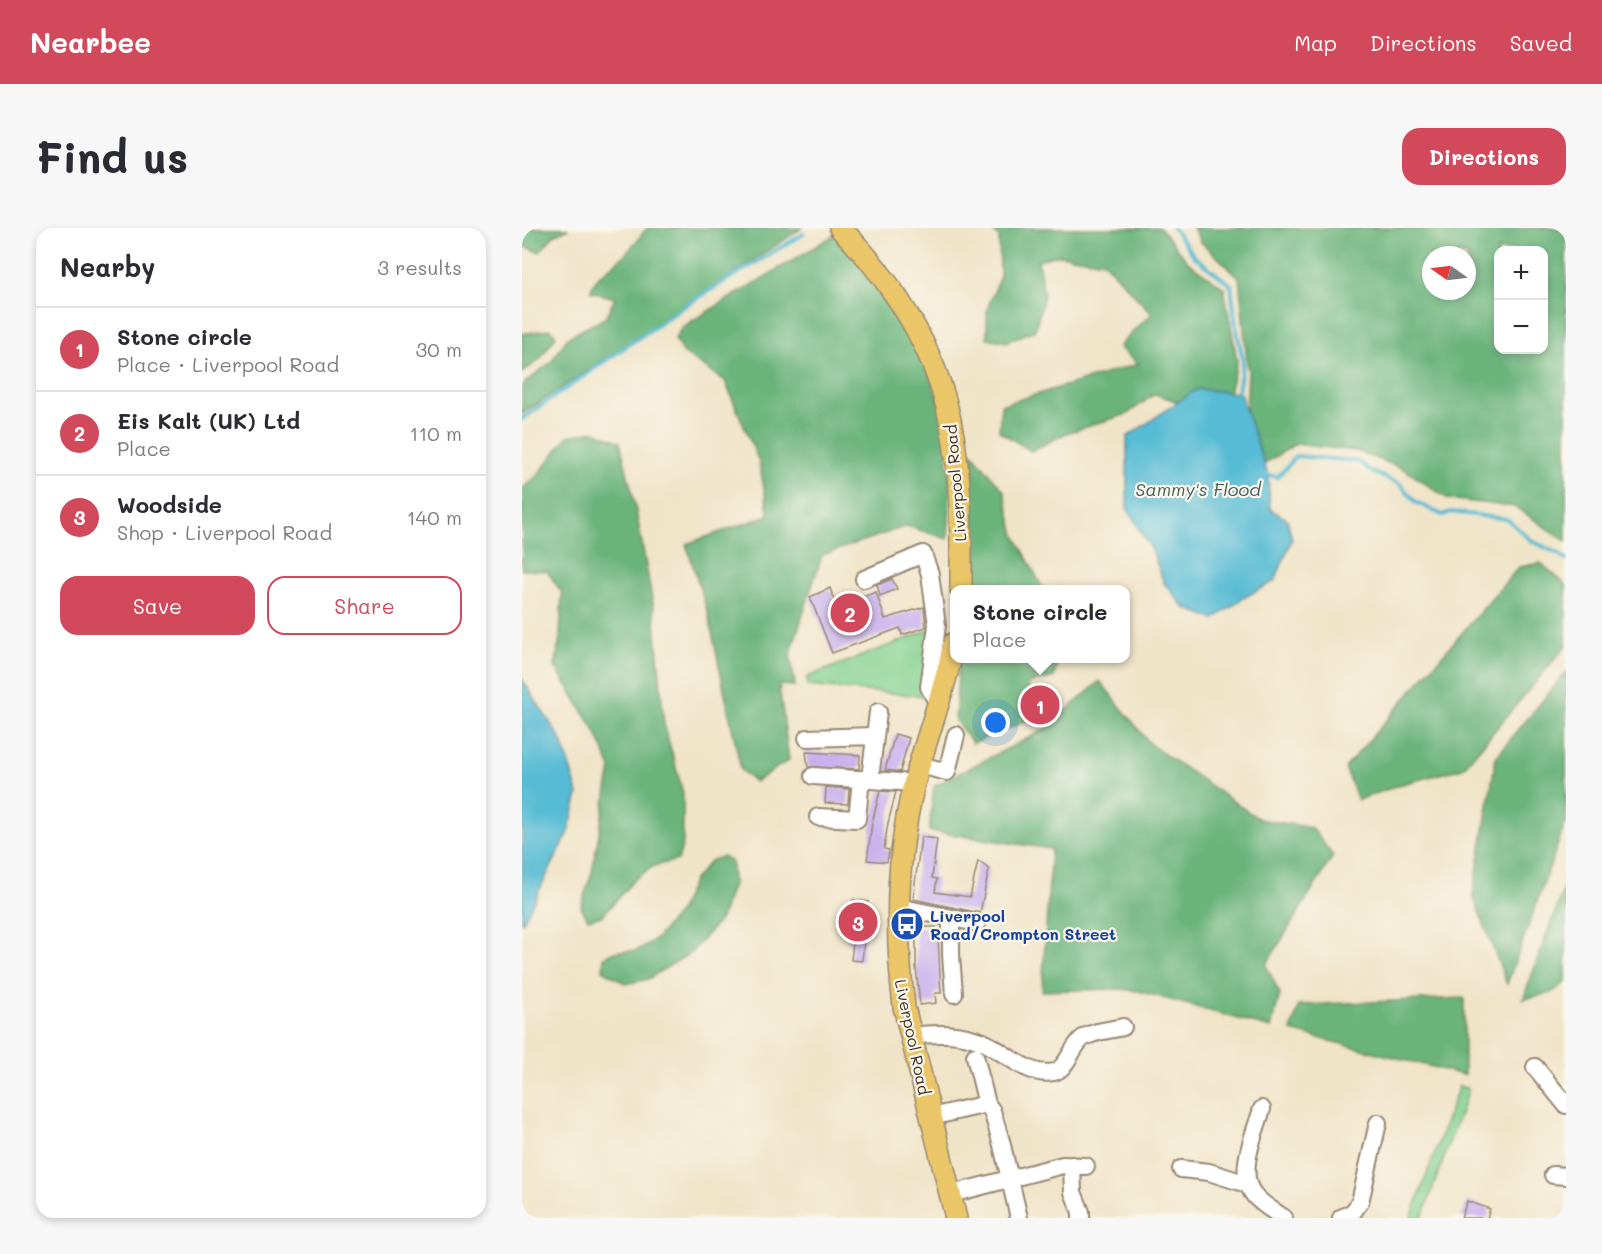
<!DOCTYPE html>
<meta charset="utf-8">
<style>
body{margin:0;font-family:Mali,sans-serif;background:#f7f7f7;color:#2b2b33}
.controls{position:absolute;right:18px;top:18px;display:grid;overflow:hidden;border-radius:12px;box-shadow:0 3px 9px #0003}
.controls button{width:54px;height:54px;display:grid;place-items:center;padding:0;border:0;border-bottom:2px solid #e1e1e2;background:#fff;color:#2b2b33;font:30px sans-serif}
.compass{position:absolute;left:900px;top:18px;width:54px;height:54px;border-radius:50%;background:#fff;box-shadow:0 3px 9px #0003;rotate:284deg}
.you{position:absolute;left:474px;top:495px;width:21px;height:21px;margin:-15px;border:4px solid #fff;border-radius:50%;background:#1a73e8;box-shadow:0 0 0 9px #1a73e833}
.badge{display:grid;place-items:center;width:39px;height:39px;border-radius:50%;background:#d1495b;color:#fff;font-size:20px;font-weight:700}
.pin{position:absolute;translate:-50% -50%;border:3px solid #fff;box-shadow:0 2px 6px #0006}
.popup{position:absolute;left:428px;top:357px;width:180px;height:78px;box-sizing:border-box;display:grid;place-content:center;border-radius:12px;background:#fff;filter:drop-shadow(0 2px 4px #0005);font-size:20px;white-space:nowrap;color:#7c7c81}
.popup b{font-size:22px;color:#2b2b33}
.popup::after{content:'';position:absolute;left:50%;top:100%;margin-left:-12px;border:12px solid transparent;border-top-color:#fff}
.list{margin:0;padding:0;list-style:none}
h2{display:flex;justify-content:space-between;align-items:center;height:78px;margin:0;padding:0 24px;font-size:26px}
h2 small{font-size:20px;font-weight:400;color:#7c7c81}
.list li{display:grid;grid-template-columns:39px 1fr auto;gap:18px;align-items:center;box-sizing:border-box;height:84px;padding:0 24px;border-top:2px solid #e1e1e2}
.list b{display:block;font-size:22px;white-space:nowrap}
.list p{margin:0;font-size:20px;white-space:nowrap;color:#7c7c81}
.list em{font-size:20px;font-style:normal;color:#7c7c81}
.actions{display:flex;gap:12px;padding:18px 24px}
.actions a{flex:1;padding:14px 0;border:2px solid #d1495b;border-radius:18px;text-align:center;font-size:21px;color:#d1495b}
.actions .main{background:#d1495b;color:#fff}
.map{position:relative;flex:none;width:1044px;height:990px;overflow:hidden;border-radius:18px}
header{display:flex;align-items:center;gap:36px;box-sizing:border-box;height:84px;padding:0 30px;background:#d1495b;color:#fff}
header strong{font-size:28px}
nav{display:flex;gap:33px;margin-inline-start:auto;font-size:21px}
.intro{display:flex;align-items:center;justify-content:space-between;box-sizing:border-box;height:144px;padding:0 36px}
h1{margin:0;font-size:42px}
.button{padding:15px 27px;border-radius:18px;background:#d1495b;color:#fff;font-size:21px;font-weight:700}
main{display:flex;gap:36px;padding:0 36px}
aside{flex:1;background:#fff;border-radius:18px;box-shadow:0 3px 9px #0003}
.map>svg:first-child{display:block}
.green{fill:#84d291;stroke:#607e58;stroke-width:1.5}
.forest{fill:#6bb47b;stroke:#536f4c;stroke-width:1.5;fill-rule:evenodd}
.water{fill:#56bbd4;stroke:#487279;stroke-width:1.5}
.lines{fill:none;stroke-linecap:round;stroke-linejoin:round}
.stream{stroke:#56bbd4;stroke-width:4}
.building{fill:#c7afed}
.minor-casing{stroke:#968773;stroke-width:20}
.major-casing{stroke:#968773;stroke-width:24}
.minor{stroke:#fff;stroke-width:16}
.major{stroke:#eac669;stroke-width:21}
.labels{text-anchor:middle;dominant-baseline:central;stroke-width:4.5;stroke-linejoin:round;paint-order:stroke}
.street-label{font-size:16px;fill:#3b2a1e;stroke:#fbf7ec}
.transit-label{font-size:16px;font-weight:bold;fill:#164399;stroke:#fbf7ec;text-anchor:start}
.water-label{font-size:18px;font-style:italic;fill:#445d5e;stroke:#fbf7ec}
</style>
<header>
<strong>Nearbee</strong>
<nav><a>Map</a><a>Directions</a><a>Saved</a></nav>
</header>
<div class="intro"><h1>Find us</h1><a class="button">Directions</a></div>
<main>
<aside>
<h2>Nearby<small>3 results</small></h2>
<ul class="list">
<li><span class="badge">1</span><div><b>Stone circle</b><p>Place · Liverpool Road</p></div><em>30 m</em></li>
<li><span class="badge">2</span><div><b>Eis Kalt (UK) Ltd</b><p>Place</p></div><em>110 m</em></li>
<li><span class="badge">3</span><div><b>Woodside</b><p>Shop · Liverpool Road</p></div><em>140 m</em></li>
</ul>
<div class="actions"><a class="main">Save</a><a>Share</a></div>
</aside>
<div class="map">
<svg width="1044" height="990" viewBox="0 0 1044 990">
<rect width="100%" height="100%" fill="#fbf7ec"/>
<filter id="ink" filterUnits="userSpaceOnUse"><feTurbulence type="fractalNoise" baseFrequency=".0167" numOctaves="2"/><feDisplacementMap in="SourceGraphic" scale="12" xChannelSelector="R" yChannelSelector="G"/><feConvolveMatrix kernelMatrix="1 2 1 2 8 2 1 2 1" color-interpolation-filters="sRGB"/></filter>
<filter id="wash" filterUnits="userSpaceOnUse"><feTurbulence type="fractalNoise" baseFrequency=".008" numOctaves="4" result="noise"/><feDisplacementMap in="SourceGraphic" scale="24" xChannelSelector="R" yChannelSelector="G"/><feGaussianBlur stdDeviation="1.35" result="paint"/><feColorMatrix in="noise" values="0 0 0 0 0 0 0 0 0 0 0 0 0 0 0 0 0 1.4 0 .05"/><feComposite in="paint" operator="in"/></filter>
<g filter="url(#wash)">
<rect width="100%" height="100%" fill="#f0e4c8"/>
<!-- green -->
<path class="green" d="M410,401L402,468L285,458V449Z
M937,858L947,861L900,990H889Z"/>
<!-- forest -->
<path class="forest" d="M0,0H47L32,7L18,24L0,18Z
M125,0H280L0,186V157L29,134L46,109L83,90L93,70L68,63L75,50L103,27Z
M468,0H638L666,34L702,60L715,133L707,164L675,161L656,174L633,166L605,186L545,205L509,223L477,203L479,177L616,136L597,119L611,103L630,86L582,34L537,27L516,32L522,68L513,102L484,114L465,110V82L478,48L477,9Z
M671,0H1044V313L993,279L926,271L882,241L835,223L773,216L742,236L724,185L726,144L717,49L679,14ZM976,22H1022V122H976ZM909,27H945V63H909Z
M314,6L396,110L421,186L429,260L426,311L385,298L300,327L268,427L273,458L257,457L267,532L233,554L219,542L186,385L164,316L247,287L237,234L203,153L161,125L153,111L160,99Z
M28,101L34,108L18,131L0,145V106Z
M73,203L98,214L113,277L132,381L142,496L161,565V615L156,632L132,638L113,651L80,688L66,691L59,679L70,644L89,540L72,501L33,438L38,409L40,365L25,343L0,342V261L15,248L46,208Z
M451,226L482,263L493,307L521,361L442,362Z
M1019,335L1044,357V418L941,540L880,556L836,572L823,540L997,339Z
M437,431H537L532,449L507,455L504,493L451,515L433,492Z
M1044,444V593L985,756L951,668L974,529Z
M578,453L629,517L737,591L790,600L811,628L744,737L758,766L749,800L617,763L597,761L520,763L529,621L407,603L412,558L522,502Z
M201,628L210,635L211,656L199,690L170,724L126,751L104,756L81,742L82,729L96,723H114L134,711L158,682L171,653L188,633Z
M1044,654V754L1029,765L1001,771Z
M942,770V847L769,803L777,777Z"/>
<!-- water -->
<path class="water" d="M675,161L718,165L746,247L748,281L765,291L770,311L753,353L723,369L692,391L663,380L642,355L630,322L605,280V209Z
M0,451L40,513L56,566L46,606L0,696Z"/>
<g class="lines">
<!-- stream -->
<path class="stream" d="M651,0L673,29L709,57L713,92L721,133L715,168
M0,191L164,77L281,6
M741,246L755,249L766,238L773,228L835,233L850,244L878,256L894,274L920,287L929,284L985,291L1010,313L1037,326L1044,332"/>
</g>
<g id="blocks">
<!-- building -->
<path class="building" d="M370,351L375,361L358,368L355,357Z
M308,360L314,378L354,364L363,391L402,379L404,399L380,407L378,400L310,425L288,369Z
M373,506L387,510L378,544L363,542Z
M284,524L338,527L337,541L286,539Z
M304,559L327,561L326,576L303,575Z
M358,563L374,564L366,595L362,621L367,622L365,634L345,632L350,595Z
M399,609L415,611L410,650L415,651L413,664L448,669L456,633L467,641L458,685L391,671Z
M331,672L346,674L340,733L329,732L331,714H326Z
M394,699H414L416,709L419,765H413L414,775L398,777L394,740Z
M945,973L968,981L965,990H939Z"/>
</g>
</g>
<g filter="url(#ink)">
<use href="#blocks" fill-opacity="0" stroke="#968773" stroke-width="1.5"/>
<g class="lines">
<!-- minor casing -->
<g class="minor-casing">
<path id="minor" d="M342,351L401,326L408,346L415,397L407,459L417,478
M285,510L353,508
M398,537L425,544L434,507
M291,548L392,555
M348,551L356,484
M296,589L335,591L339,551
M376,679L455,695
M429,690V727L432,766
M389,808C413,805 438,804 461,814C482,823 507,850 532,844C545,841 550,818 561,810C571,803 589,802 601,799
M453,828L465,876L470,883L479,913L497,990
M1013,839L1044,877
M740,881C733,905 714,945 732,967C739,976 752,983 762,990
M409,889L465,876
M550,937L551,964L559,984V990
M659,941L687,944L725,956
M1031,947L1044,948
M429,966L541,937L564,938
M819,990L831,984L838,974L856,895"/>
</g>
<!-- major casing -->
<g class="major-casing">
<path id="major" d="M318,0C370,52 413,120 428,192C440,248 439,305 439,362
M432,415C423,463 404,509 392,556C374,629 373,705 382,779L434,990"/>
</g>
<!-- minor -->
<use href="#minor" class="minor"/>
<!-- major -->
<use href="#major" class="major"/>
</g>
</g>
<!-- icons -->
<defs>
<g id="bus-disc" transform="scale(1.725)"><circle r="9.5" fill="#1a4fb4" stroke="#fbf7ec"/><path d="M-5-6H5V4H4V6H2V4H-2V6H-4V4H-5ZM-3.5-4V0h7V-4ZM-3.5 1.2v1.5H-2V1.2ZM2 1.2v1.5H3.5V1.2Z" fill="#fff"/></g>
</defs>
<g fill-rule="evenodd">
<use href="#bus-disc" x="385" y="696"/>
</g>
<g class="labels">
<!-- street labels -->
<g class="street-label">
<text transform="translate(433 255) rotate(-95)">Liverpool Road</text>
<text transform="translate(391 809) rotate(78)">Liverpool Road</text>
</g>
<!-- transit labels -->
<g class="transit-label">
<text x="408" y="687">Liverpool<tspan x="408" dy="18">Road/Crompton Street</tspan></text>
</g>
<!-- water labels -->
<g class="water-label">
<text x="676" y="261">Sammy's Flood</text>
</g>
</g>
</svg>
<div class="controls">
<button>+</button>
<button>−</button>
</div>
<svg class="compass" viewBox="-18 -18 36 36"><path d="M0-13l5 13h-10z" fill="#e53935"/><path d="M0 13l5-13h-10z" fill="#7c7c81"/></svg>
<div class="you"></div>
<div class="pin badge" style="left:518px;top:477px">1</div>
<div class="popup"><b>Stone circle</b>Place</div>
<div class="pin badge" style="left:328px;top:385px">2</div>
<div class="pin badge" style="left:336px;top:694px">3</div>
</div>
</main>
